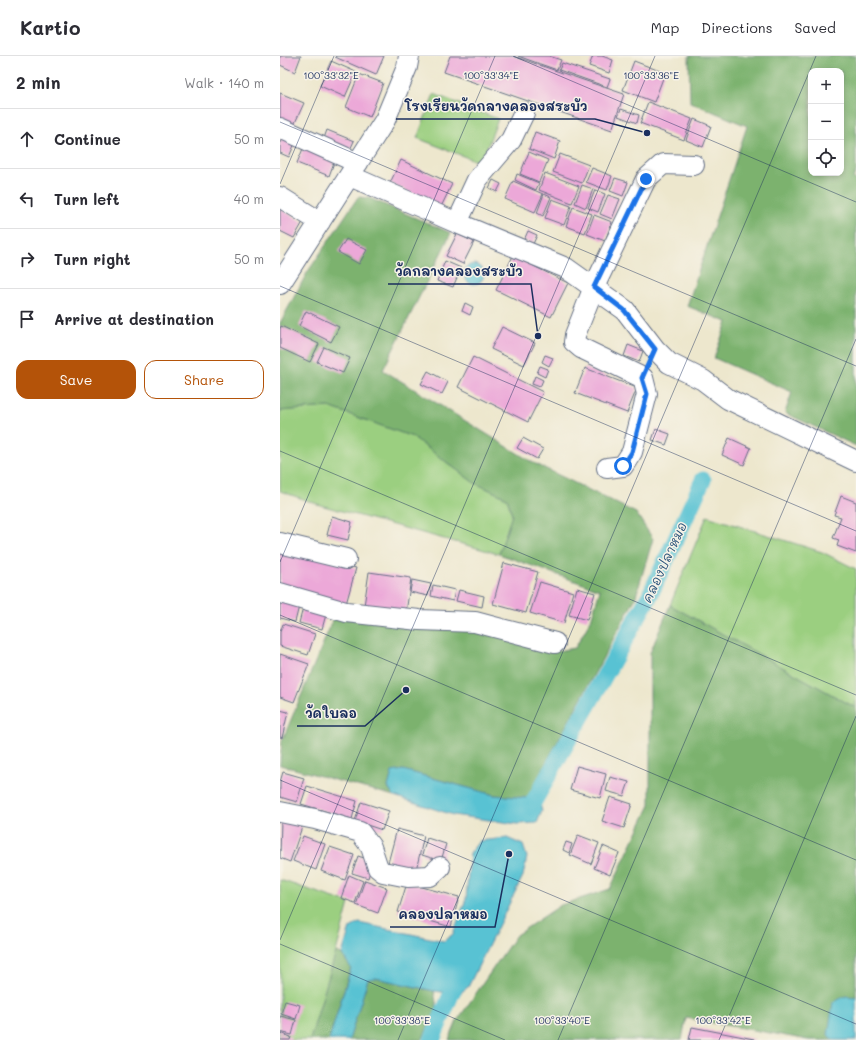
<!DOCTYPE html>
<meta charset="utf-8">
<style>
body{margin:0;font-family:Mali,"Playpen Sans Thai",sans-serif;background:#f2f2f3;color:#2b2b33}
.controls{position:absolute;right:12px;top:12px;display:grid;overflow:hidden;border-radius:8px;box-shadow:0 2px 6px #0003}
.controls button{width:36px;height:36px;display:grid;place-items:center;padding:0;border:0;border-bottom:1px solid #e1e1e2;background:#fff;color:#2b2b33;font:20px sans-serif}
.stop{position:absolute;width:12px;height:12px;margin:-9px;border:3px solid #1a73e8;border-radius:50%;background:#fff}
.stop.end{background:#1a73e8;border-color:#fff;box-shadow:0 1px 4px #0008}
.list{margin:0;padding:0;list-style:none}
h2{display:flex;justify-content:space-between;align-items:center;height:52px;margin:0;padding:0 16px;font-size:17px}
h2 small{font-size:13px;font-weight:400;color:#7c7c81}
.list li{display:grid;grid-template-columns:26px 1fr auto;gap:12px;align-items:center;box-sizing:border-box;height:60px;padding:0 16px;border-top:1px solid #e1e1e2}
.list b{display:block;font-size:15px;white-space:nowrap}
.list em{font-size:13px;font-style:normal;color:#7c7c81}
.actions{display:flex;gap:8px;padding:12px 16px}
.actions a{flex:1;padding:9px 0;border:1px solid #b45309;border-radius:12px;text-align:center;font-size:14px;color:#b45309}
.actions .main{background:#b45309;color:#fff}
.icon{flex:none;width:22px;height:22px;fill:none;stroke:currentColor;stroke-width:2;stroke-linecap:round;stroke-linejoin:round}
.map{position:relative;flex:none;width:576px;height:984px;overflow:hidden}
header{display:flex;align-items:center;gap:24px;box-sizing:border-box;height:56px;padding:0 20px;background:#fff;border-bottom:1px solid #e1e1e2}
header strong{font-size:19px}
nav{display:flex;gap:22px;margin-inline-start:auto;font-size:14px}
main{display:flex}
aside{flex:1;background:#fff}
.map>svg:first-child{display:block}
.green{fill:#9bcf80;stroke:#5b7f6f}
.forest{fill:#7cb26e;stroke:#4c7066;fill-rule:evenodd}
.water{fill:#58c2d3;stroke:#3a7898}
.lines{fill:none;stroke-linecap:round;stroke-linejoin:round}
.canal{stroke:#58c2d3;stroke-width:17}
.building{fill:#eca8d8}
.minor-casing{stroke:#646f85;stroke-width:22}
.minor{stroke:#fff;stroke-width:20}
.route{stroke:#1a73e8;stroke-width:5}
.ticks{fill:none;stroke:#1b2f5e;stroke-width:1;stroke-opacity:0.45}
.labels{text-anchor:middle;dominant-baseline:central;stroke-width:3;stroke-linejoin:round;paint-order:stroke}
.water-label{font-size:13px;font-style:italic;fill:#2a547b;stroke:#f7f3e8}
.ticks-label{font-size:10px;text-anchor:middle;fill:#1b2f5e;stroke:#f7f3e8;stroke-width:3;stroke-linejoin:round;paint-order:stroke}
.leader{fill:none;stroke:#1b2f5e;stroke-width:1.5}
.callout-dot{fill:#1b2f5e;stroke:#f7f3e8;stroke-width:1.5}
.callout-label{font-size:13px;text-anchor:middle;font-weight:bold;fill:#1b2f5e;stroke:#f7f3e8;stroke-width:3;stroke-linejoin:round;paint-order:stroke}
</style>
<header>
<strong>Kartio</strong>
<nav><a>Map</a><a>Directions</a><a>Saved</a></nav>
</header>
<main>
<aside>
<h2>2 min<small>Walk · 140 m</small></h2>
<ul class="list">
<li><svg class="icon" aria-label="ahead" viewBox="0 0 24 24"><path d="M12 20V5M6 11l6-6 6 6"/></svg><div><b>Continue</b></div><em>50 m</em></li>
<li><svg class="icon" aria-label="left" viewBox="0 0 24 24"><path d="M17 20v-9H6M10 6l-5 5 5 5"/></svg><div><b>Turn left</b></div><em>40 m</em></li>
<li><svg class="icon" aria-label="right" viewBox="0 0 24 24"><path d="M7 20v-9h11M14 6l5 5-5 5"/></svg><div><b>Turn right</b></div><em>50 m</em></li>
<li><svg class="icon" aria-label="arrive" viewBox="0 0 24 24"><path d="M6 21V4h12l-3 4 3 4H6"/></svg><div><b>Arrive at destination</b></div></li>
</ul>
<div class="actions"><a class="main">Save</a><a>Share</a></div>
</aside>
<div class="map">
<svg width="576" height="984" viewBox="0 0 576 984">
<rect width="100%" height="100%" fill="#f7f3e8"/>
<filter id="ink" filterUnits="userSpaceOnUse"><feTurbulence type="fractalNoise" baseFrequency=".025" numOctaves="2"/><feDisplacementMap in="SourceGraphic" scale="8" xChannelSelector="R" yChannelSelector="G"/><feConvolveMatrix kernelMatrix="1 2 1 2 8 2 1 2 1" color-interpolation-filters="sRGB"/></filter>
<filter id="wash" filterUnits="userSpaceOnUse"><feTurbulence type="fractalNoise" baseFrequency=".012" numOctaves="4" result="noise"/><feDisplacementMap in="SourceGraphic" scale="16" xChannelSelector="R" yChannelSelector="G"/><feGaussianBlur stdDeviation="0.9" result="paint"/><feColorMatrix in="noise" values="0 0 0 0 0 0 0 0 0 0 0 0 0 0 0 0 0 1.4 0 .05"/><feComposite in="paint" operator="in"/></filter>
<g filter="url(#wash)">
<rect width="100%" height="100%" fill="#ede7cd"/>
<!-- green -->
<path class="green" d="M154,38L218,63L201,107L137,82Z
M49,351L133,381L193,426L227,442L232,459L219,498L40,449L0,435V355Z
M427,460L542,496L576,513V652L390,549Z
M0,824L69,847L56,896L30,984H0Z"/>
<!-- forest -->
<path class="forest" d="M409,0H576V116L573,122L576,124V390L505,357L512,336L434,302L447,266L407,250L467,70L410,46ZM531,15H561V117H531Z
M78,141L89,142L171,177L103,314L252,406L356,457L373,483L355,543L247,742L214,739L123,714L112,717L108,731L114,740L0,709L2,685L55,559L194,572L277,595L295,592L311,564L320,534L219,498L232,459L227,442L193,426L133,381L49,351L0,355V267L27,217Z
M390,549L576,652V941L566,940L548,979L553,984H529L406,962L402,984H169L177,965L236,879L281,849L330,833L370,749V597Z
M56,896L62,898L71,911L49,984H30Z
M96,922L154,935L157,952L142,984H69L88,923Z"/>
<!-- water -->
<path class="water" d="M184 218a10 10 0 1 1 20 0a10 10 0 1 1-20 0Z
M123,714L214,739L247,742L260,748L262,755L257,767L237,768L173,759L114,740L108,731L112,716Z
M227,782L243,789L247,801L243,820L188,931L179,938L154,935L96,922L88,923L69,984H49L71,912L62,898L70,872L79,867L164,885L173,878L186,843L190,797L199,785Z
M566,940L576,941V984H553L548,979L553,946Z"/>
<g class="lines">
<!-- canal -->
<path class="canal" d="M249,754L370,539L423,424
M152,984L180,917"/>
</g>
<g id="blocks">
<!-- building -->
<path class="building" d="M0,0H21L15,16L0,9Z
M56,0H104L96,19L55,1Z
M170,0H233L344,38L332,74L164,16Z
M238,0H269L281,4L277,14Z
M313,0H322L333,4L329,17L309,10Z
M51,5L76,16L65,41L40,30Z
M354,5L385,17L374,46L343,34Z
M282,7L330,23L327,31L279,14Z
M79,18L103,27L90,61L66,51Z
M0,37L24,47L14,69L0,64Z
M368,46L412,63L404,84L360,67Z
M341,53L359,59L357,67L338,60Z
M414,63L431,70L423,91L406,84Z
M47,74L74,85L69,96L43,85Z
M255,76L280,85L274,103L249,93Z
M2,82L15,87L9,101L0,97V87Z
M25,88L56,101L49,120L17,107Z
M249,96L268,104L259,126L240,118Z
M280,98L309,109L302,127L273,116Z
M121,104L172,128L161,151L110,127Z
M312,112L332,120L327,134L306,126Z
M265,117L299,130L292,147L259,134Z
M237,118L259,127L256,134L235,124Z
M335,122L348,126L343,140L330,135Z
M213,124L221,128L217,136L209,132Z
M233,125L263,138L255,156L225,143Z
M302,129L313,133L306,152L295,147Z
M315,134L325,138L318,156L308,152Z
M264,138L271,141L263,160L257,157Z
M328,139L340,143L332,163L320,158Z
M272,143L291,150L284,169L265,162Z
M293,151L312,158L305,177L286,170Z
M0,153L23,166L14,182L0,175Z
M314,159L332,166L325,185L307,178Z
M248,175L257,179L253,188L244,184Z
M177,178L194,186L183,208L166,200Z
M66,183L87,194L79,208L58,196Z
M233,200L288,227L271,261L216,234Z
M165,205L181,212L173,231L157,225Z
M185,247L193,251L190,259L182,255Z
M26,255L59,271L51,286L19,270Z
M1,270L39,288L30,306L0,292V273Z
M222,271L255,287L244,309L211,293Z
M348,289L363,295L359,306L344,300Z
M44,291L70,302L63,317L37,306Z
M265,299L273,302L269,310L262,306Z
M193,301L263,336L248,366L178,331Z
M260,310L268,313L265,321L257,317Z
M305,312L357,332L347,357L295,337Z
M148,315L168,326L162,338L141,328Z
M255,320L263,324L260,331L252,328Z
M376,373L390,378L386,389L372,384Z
M243,382L263,393L257,403L237,392Z
M449,382L471,392L464,409L442,399Z
M561,440L576,446V497L557,490L559,484L553,482L561,461L554,459Z
M52,460L72,466L68,484L47,479Z
M0,492L76,512L66,548L0,530Z
M224,507L258,516L246,557L213,548Z
M89,516L131,522L126,557L84,550Z
M132,524L151,528L148,540L130,536Z
M260,526L293,536L284,567L250,557Z
M153,529L175,534L173,545L151,540Z
M297,532L315,537L307,564L289,559Z
M179,534L204,540L202,551L176,545Z
M0,541L20,546L15,566L0,562Z
M24,548L47,555L42,573L19,567Z
M3,568L35,578L28,599L0,590V576Z
M0,598L29,608L14,646L0,641Z
M0,654L8,656L2,682L0,681Z
M297,710L326,718L320,742L290,734Z
M3,716L24,722L17,746L0,741V726Z
M330,721L349,726L344,740L326,735Z
M27,730L77,745L72,763L21,748Z
M330,741L352,748L344,772L322,765Z
M81,746L109,755L102,774L75,765Z
M1,763L22,771L10,806L0,802Z
M117,773L144,780L136,814L108,807Z
M298,779L319,787L311,808L290,799Z
M23,780L45,788L36,814L13,805Z
M147,782L166,788L161,805L142,799Z
M286,786L292,788L289,797L283,794Z
M323,790L339,797L330,819L314,812Z
M50,791L74,799L65,824L41,815Z
M78,800L93,805L88,822L72,817Z
M69,819L83,825L75,847L61,842Z
M85,824L107,832L98,857L76,849Z
M127,827L179,841L171,871L118,856Z
M5,945L20,949L16,963L1,958Z
M0,960L16,964L12,979L0,976Z
M412,971L474,983V984H409Z
M0,977L11,981L10,984H0Z"/>
</g>
</g>
<g filter="url(#ink)">
<use href="#blocks" fill-opacity="0" stroke="#646f85" stroke-width="1"/>
<g class="lines">
<!-- minor casing -->
<g class="minor-casing">
<path id="minor" d="M0,72L78,107
M70,120L177,167L286,212L345,254L375,293L389,307L423,324L448,343L576,405
M0,141L40,166
M177,167L197,124L231,84L244,57
M0,228L105,64L127,11L129,0
M327,412L343,410L352,396L367,338L363,322L301,292L294,286L295,279L314,231L366,123L383,108L414,109
M0,487L66,503
M0,537L66,556L139,564L195,566L275,587
M0,756L35,763L80,776L91,791L98,812L103,816L128,821L150,820L160,811"/>
</g>
<!-- minor -->
<use href="#minor" class="minor"/>
</g>
</g>
<g class="lines" filter="url(#ink)">
<!-- route -->
<path class="route" d="M343,410L352,396L367,338L362,322L375,293L344,254L314,231L366,123"/>
</g>
<!-- ticks -->
<path class="ticks" d="M233,0L576,146M0,66L576,310M0,128L54,0M0,230L576,475M0,395L576,639M0,506L215,0M0,559L576,804M0,724L576,968M0,884L375,0M0,888L225,984M118,984L536,0M278,984L576,283M439,984L576,660"/>
<g class="labels">
<!-- water labels -->
<g class="water-label">
<text transform="translate(384 506) rotate(-65)">คลองปลาหมอ</text>
</g>
</g>
<g class="ticks-label">
<text x="211" y="23">100°33'34"E</text>
<text x="371" y="23">100°33'36"E</text>
<text x="51" y="23">100°33'32"E</text>
<text x="122" y="968">100°33'38"E</text>
<text x="282" y="968">100°33'40"E</text>
<text x="443" y="968">100°33'42"E</text>
</g>
<!-- callouts -->
<path class="leader" d="M367 77L315 63H116M258 280L251 228H108M126 634L85 670H17M229 798L215 871H110"/>
<g class="callout-dot">
<circle cx="367" cy="77" r="4"/>
<circle cx="258" cy="280" r="4"/>
<circle cx="126" cy="634" r="4"/>
<circle cx="229" cy="798" r="4"/>
</g>
<g class="callout-label">
<text x="216" y="55">โรงเรียนวัดกลางคลองสระบัว</text>
<text x="179" y="220">วัดกลางคลองสระบัว</text>
<text x="51" y="662">วัดใบลอ</text>
<text x="163" y="863">คลองปลาหมอ</text>
</g>
</svg>
<div class="controls">
<button>+</button>
<button>−</button>
<button><svg class="icon" aria-label="locate" viewBox="0 0 24 24"><circle cx="12" cy="12" r="6"/><path d="M12 2v4M12 18v4M2 12h4M18 12h4"/></svg></button>
</div>
<div class="stop" style="left:343px;top:410px"></div>
<div class="stop end" style="left:366px;top:123px"></div>
</div>
</main>
